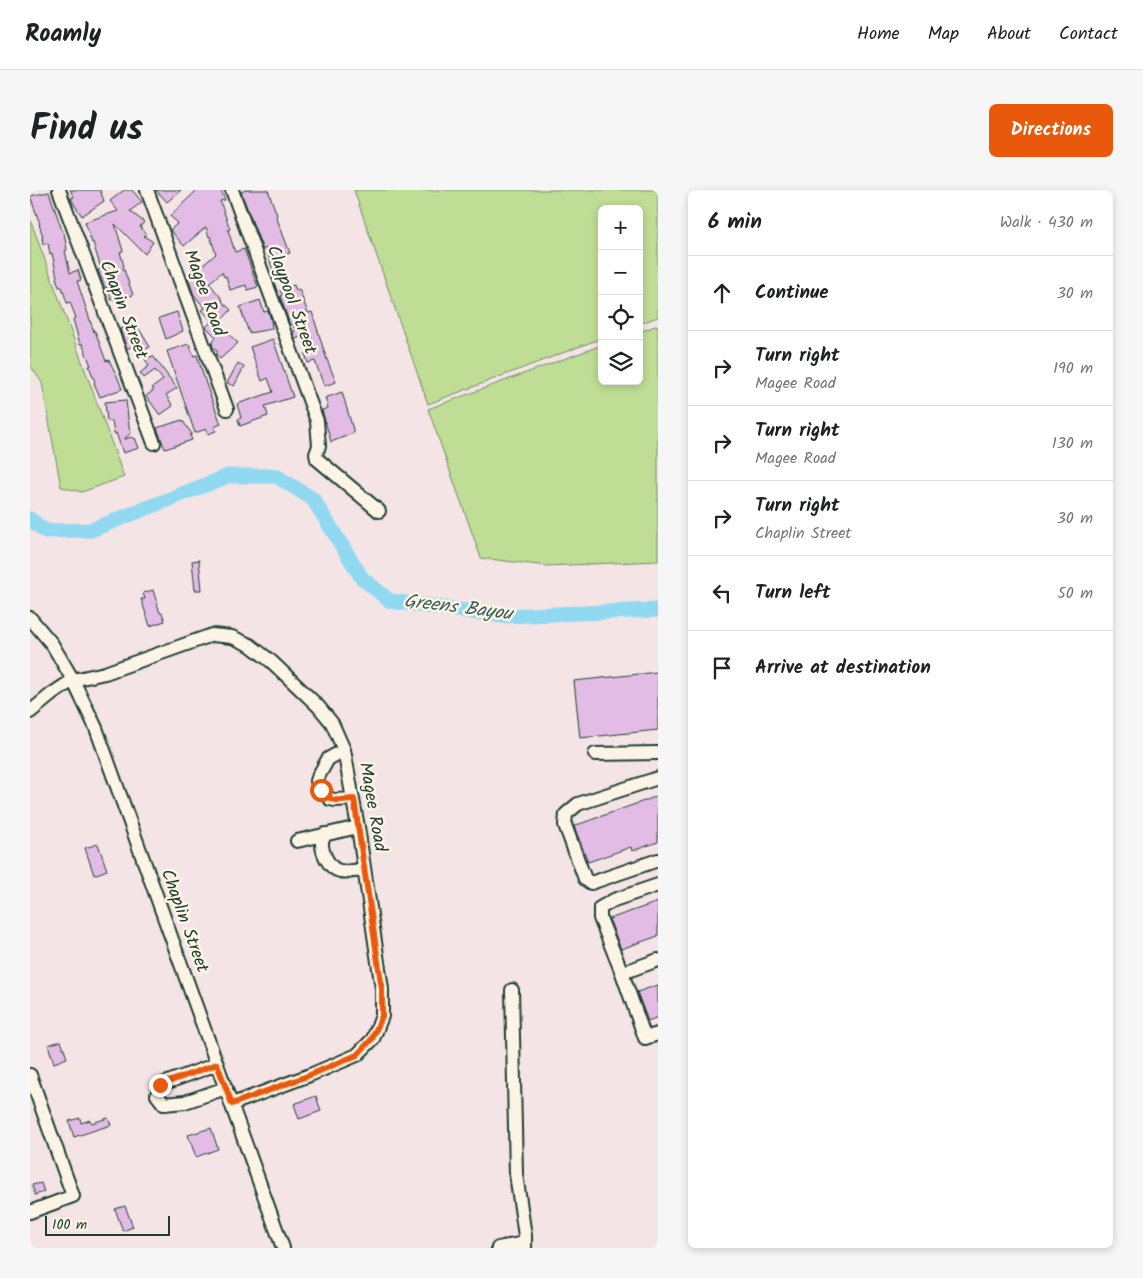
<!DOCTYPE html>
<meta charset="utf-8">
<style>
body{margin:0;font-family:Kalam,sans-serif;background:#f6f6f6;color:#202124}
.controls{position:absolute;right:15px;top:15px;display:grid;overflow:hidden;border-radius:8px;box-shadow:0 2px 8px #0003}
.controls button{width:45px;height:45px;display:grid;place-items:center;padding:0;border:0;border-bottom:1px solid #e0e0e0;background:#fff;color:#202124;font:25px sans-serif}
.scale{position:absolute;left:15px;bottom:12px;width:125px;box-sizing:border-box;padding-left:5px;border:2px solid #1f3d34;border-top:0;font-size:14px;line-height:18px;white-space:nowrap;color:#1f3d34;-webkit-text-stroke:4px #fcf5e5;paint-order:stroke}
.stop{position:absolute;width:15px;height:15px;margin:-11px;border:4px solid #ea580c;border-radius:50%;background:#fff}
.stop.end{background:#ea580c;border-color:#fff;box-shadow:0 1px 5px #0008}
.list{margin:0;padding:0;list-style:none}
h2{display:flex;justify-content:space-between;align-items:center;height:65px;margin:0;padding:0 20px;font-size:21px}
h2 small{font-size:16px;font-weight:400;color:#757577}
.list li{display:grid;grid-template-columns:32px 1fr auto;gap:15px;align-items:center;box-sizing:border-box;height:75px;padding:0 20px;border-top:1px solid #e0e0e0}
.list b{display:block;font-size:19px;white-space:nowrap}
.list p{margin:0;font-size:16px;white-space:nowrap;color:#757577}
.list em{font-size:16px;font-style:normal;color:#757577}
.icon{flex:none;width:28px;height:28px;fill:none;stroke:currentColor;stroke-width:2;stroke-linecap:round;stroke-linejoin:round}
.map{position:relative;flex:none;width:628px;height:1058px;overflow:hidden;border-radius:8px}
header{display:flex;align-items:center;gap:30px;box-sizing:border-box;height:70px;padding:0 25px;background:#fff;border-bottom:1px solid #e0e0e0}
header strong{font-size:24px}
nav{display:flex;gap:28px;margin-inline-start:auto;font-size:18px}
.intro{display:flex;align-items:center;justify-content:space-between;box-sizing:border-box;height:120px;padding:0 30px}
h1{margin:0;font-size:35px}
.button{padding:12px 22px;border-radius:8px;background:#ea580c;color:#fff;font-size:18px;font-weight:700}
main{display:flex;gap:30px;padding:0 30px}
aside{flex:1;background:#fff;border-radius:8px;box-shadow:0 2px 8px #0003}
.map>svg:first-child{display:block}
.green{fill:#bfdd95;stroke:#6f8d64}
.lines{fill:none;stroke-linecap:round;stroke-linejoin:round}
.river{stroke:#90d9f1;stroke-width:15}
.building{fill:#e3bce5;stroke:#1f3d34}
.minor-casing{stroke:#1f3d34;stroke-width:16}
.minor{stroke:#fcf5e5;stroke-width:12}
.route{stroke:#ea580c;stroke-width:6}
.labels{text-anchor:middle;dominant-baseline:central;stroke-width:5;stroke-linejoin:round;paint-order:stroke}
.street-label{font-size:18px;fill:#1f3d34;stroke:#fcf5e5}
.water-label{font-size:19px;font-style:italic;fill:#365c5a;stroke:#fcf5e5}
</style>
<header>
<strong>Roamly</strong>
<nav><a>Home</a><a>Map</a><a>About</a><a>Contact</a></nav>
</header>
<div class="intro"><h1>Find us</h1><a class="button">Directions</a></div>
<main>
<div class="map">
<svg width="628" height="1058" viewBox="0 0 628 1058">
<rect width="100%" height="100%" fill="#f4e4e5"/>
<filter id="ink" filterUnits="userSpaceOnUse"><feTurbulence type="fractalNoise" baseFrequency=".02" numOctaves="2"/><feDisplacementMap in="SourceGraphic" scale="10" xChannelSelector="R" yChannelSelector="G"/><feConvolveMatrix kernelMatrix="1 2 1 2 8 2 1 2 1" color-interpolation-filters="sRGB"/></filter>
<g filter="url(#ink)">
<!-- green -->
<path class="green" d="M324,0H628V127L609,134V19H572V148L398,214Z
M0,29L94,287L52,302L31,297L12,193L0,175Z
M628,135V371L517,376L451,368L398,219L572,155V191H609V142Z"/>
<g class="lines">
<!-- river -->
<path class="river" d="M0,329L15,341L61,340L198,286H246L283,309L332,388L360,411L473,426L628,420"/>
</g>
<!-- building -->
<path class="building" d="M40,0H70L74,11L52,26L44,14L41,8L44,7Z
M94,0H102L112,12L100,21L114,32L110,37L116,44L114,46L123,52L115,64L85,34L93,61L90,62L94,76L93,77L103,105L81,110L78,97L75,98L68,80L71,79L63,52L62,53L55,32L88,21L80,11Z
M126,0H151L137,12Z
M167,0H191L195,10L190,11L200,39L198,40L205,62L214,59L228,97L217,100L216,95L200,100L196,86L194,87L192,82L179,93L193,110L192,111L201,120L188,134L208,153L190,169L186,164L188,162L183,157L182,153L186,147L176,137L182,131L172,120L175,118L164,105L158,88L186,64L180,46L179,47L176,37L154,56L140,40L148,33L140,26Z
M216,0H238L247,25L246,26L260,63L248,67L253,81L244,84L236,58L233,60L211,2Z
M19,2L33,43H34L37,60L35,61L40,83L48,80L51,90L47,91L64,142L65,141L76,171L79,170L87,186L92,199L70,207L64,193L65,192L59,176H61L52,153L50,154L48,147L43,129L46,128L40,112L37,113L32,97H29L26,88L27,87L22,63L20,64L18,53L13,54L12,47H13L9,34H10L0,6Z
M264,95L266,100L269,99L278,123L282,122L296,167L306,192L294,196L285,171L278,173L275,164L286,160L280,144L265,149L263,142L265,141L263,134L260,135L250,106L252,105L250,100Z
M230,110L234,122L238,121L241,130L242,139L219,143L210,117Z
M147,122L153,141L136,149L129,128Z
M106,134L120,157L110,162L105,155L97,159L90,139Z
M243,149L263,207L235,216L238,226L210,236L208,229L211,228L207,214L243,202L238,188L232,191L220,157Z
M159,154L164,166L167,165L176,194L191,234L184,237L186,241L178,244L176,239L165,243L137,161Z
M123,166L147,198L136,205L143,216L130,225L116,206L124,200L122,198L133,190L125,180L114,188L110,183L119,176L115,169Z
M208,173L214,177L204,196L197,193Z
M312,202L324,243L301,252L292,220L298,218L295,208Z
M96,210L99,236L101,243L95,248V249L102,247L103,249L105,248L109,258L93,263L86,243L84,244L82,231H77L75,212Z
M152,230L162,244L160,245L162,250L135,259L127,238Z
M169,370L172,400H165L162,371Z
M123,400L130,423H132L135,431L120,436L111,409H115L113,403Z
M628,482V540L550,548L544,491Z
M628,606V652L602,661L601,657L558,672L544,636Z
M68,654L77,680L64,685L55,658Z
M628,712V746L591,759L579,729Z
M628,795V827L618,831L607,802Z
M31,851L37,868L24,873L18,855Z
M286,906L291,921L269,929L264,914Z
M50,928L51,933L60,930L62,933L78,928L81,935L44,947L39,931Z
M181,938L188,959L166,967L158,945Z
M11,993L14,1002L5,1005L2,995Z
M95,1016L103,1037L93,1041L85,1019Z"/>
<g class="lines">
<!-- minor casing -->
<g class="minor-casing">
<path id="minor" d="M29,0L124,253
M117,0L197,219
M202,0L287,231L289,256L286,264L287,269L349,321
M0,428L22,454L43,490L66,538L253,1058
M0,522L22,504L43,490L75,483L182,445L202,447L220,455L242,472L288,516L302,533L314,560L328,637L352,799V826L343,849L327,865L280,885L202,914
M314,560L298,569L289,585L287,591L291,600L300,609L305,610L323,609
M565,564L628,563
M628,588L548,614L536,624L535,635L555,689L561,693L628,670
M295,644C295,645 293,650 292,651C291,662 299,679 310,681C317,683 327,680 334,680
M267,651L328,637
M628,770L592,783L615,848L628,844
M592,783L570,728V718L584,710L628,695
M482,800L486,984L495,1046V1058
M187,874L130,895L127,905L134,914L155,912L196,898
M0,885L43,1006L0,1022
M468,1058L495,1053"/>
</g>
<!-- minor -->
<use href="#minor" class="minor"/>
</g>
</g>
<g class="lines" filter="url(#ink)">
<!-- route -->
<path class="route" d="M130,895L187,874L202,914L280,885L327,865L342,849L352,826V799L324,609C305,610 304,614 291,600"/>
</g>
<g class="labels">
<!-- street labels -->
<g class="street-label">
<text transform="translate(174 103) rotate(70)">Magee Road</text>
<text transform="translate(261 110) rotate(70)">Claypool Street</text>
<text transform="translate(93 120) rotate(69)">Chapin Street</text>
<text transform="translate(342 617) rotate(80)">Magee Road</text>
<text transform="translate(154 731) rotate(70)">Chaplin Street</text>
</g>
<!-- water labels -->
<g class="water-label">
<text transform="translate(428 418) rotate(7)">Greens Bayou</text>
</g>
</g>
</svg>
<div class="controls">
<button>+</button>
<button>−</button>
<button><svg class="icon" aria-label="locate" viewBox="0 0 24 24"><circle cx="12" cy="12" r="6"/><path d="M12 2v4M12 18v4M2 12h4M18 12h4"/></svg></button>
<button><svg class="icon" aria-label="layers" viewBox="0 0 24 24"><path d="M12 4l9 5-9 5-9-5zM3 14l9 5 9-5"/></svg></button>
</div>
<div class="scale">100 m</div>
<div class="stop" style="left:291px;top:600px"></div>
<div class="stop end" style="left:130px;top:895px"></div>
</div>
<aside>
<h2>6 min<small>Walk · 430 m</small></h2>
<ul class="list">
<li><svg class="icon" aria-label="ahead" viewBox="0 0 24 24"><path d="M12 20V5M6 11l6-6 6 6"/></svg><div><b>Continue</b></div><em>30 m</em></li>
<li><svg class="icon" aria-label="right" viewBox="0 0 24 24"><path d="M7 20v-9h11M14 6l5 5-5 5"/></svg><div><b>Turn right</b><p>Magee Road</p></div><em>190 m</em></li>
<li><svg class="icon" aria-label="right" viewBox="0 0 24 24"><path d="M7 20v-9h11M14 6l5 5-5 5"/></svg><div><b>Turn right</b><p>Magee Road</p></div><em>130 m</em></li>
<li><svg class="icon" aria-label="right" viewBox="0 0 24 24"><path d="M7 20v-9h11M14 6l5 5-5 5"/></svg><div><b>Turn right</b><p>Chaplin Street</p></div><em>30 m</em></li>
<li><svg class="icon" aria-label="left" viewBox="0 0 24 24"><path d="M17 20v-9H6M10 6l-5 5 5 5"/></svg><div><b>Turn left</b></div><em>50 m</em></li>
<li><svg class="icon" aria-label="arrive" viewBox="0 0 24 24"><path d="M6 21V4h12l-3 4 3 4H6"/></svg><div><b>Arrive at destination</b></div></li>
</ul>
</aside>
</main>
